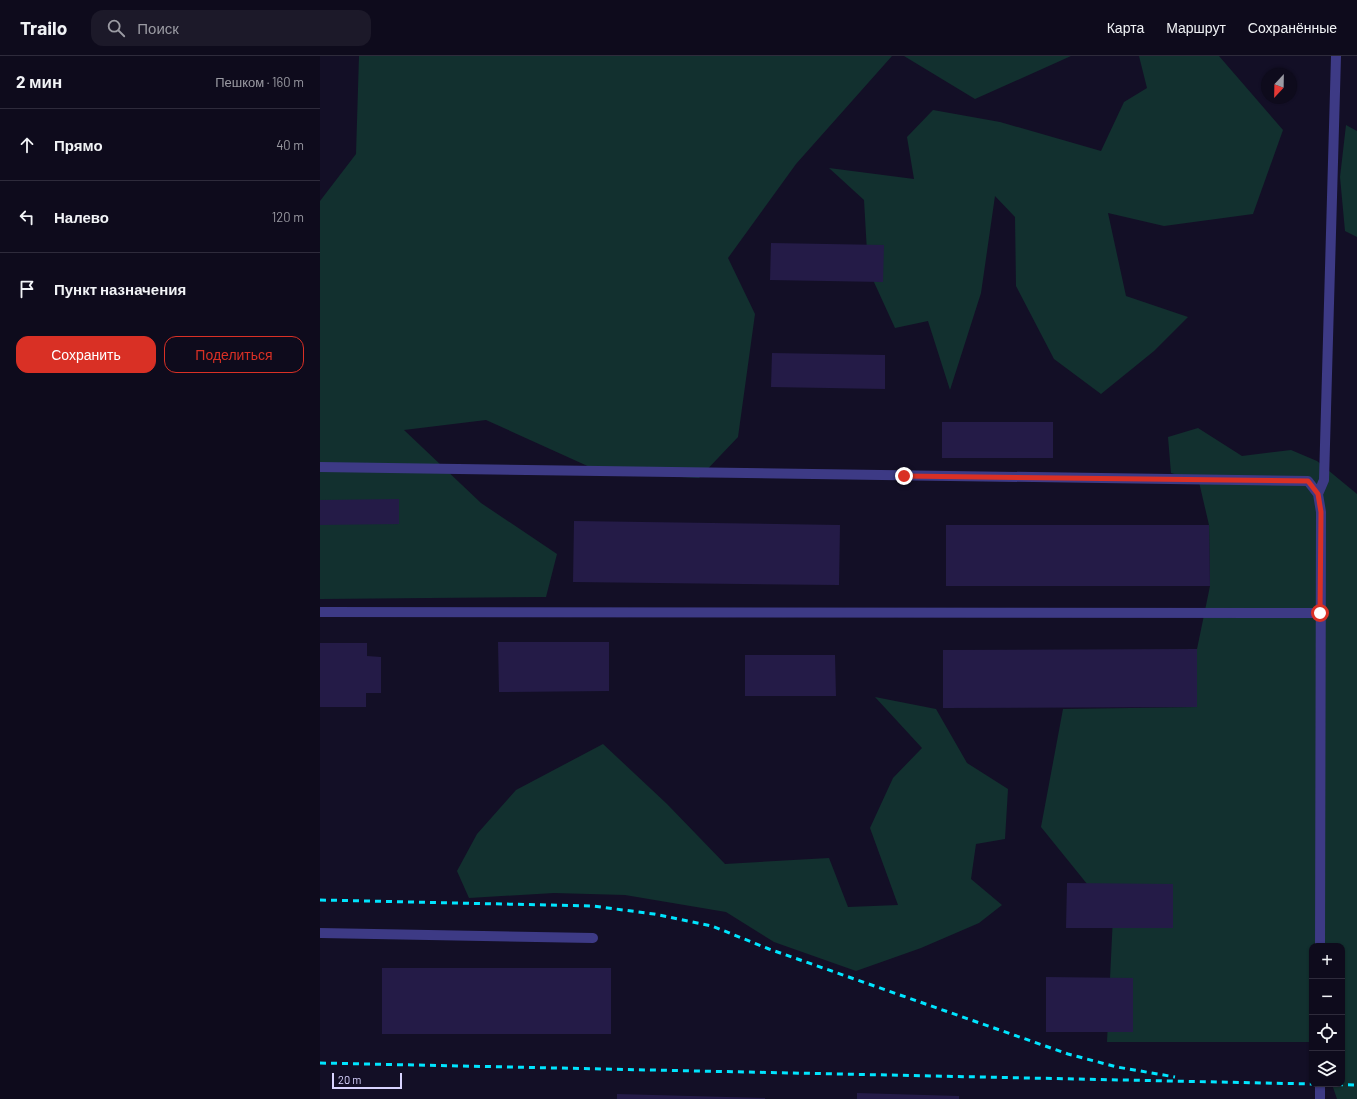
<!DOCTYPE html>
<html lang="ru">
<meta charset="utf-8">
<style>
body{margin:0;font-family:Barlow,sans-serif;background:#1c1929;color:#f1f3f6}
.controls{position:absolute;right:12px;bottom:12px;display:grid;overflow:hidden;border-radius:8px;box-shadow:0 1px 3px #0004}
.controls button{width:36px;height:36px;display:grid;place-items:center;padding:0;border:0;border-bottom:1px solid #2e2b3b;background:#0e0b1c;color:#f1f3f6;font:20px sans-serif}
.compass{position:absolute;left:941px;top:12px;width:36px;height:36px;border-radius:50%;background:#0e0b1c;box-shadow:0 1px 3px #0004;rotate:202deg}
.scale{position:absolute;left:12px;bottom:10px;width:70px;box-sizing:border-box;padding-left:4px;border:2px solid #d9d4ff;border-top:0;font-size:11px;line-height:14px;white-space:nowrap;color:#d9d4ff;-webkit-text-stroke:3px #130f26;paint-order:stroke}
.stop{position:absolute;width:12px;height:12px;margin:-9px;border:3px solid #d93025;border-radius:50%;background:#fff}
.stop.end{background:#d93025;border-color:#fff;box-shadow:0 1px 4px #0008}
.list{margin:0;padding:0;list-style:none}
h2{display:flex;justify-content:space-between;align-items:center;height:52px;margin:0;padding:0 16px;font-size:17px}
h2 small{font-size:13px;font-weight:400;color:#9b9ba3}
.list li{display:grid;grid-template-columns:26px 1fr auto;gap:12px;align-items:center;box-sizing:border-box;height:72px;padding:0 16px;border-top:1px solid #2e2b3b}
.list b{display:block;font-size:15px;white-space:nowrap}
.list em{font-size:13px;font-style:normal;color:#9b9ba3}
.actions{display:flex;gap:8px;padding:12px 16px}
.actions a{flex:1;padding:9px 0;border:1px solid #d93025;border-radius:12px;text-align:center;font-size:14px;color:#d93025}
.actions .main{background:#d93025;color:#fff}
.icon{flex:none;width:22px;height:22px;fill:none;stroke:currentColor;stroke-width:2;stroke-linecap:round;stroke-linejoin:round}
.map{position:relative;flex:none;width:1037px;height:1043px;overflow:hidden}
header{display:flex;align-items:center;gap:24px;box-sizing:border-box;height:56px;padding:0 20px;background:#0e0b1c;border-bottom:1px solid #2e2b3b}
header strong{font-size:19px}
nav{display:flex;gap:22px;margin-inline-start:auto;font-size:14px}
.search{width:280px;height:36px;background:#1c1929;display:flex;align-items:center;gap:10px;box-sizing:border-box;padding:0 14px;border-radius:12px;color:#9b9ba3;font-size:15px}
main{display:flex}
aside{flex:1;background:#0e0b1c}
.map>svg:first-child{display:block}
.green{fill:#12302f}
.building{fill:#241b47}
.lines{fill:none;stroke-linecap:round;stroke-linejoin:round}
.service{stroke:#3d3a85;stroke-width:10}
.rail{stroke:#00e5ff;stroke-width:3;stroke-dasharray:6 5;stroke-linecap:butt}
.route{stroke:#d93025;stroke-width:5}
</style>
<header>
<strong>Trailo</strong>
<div class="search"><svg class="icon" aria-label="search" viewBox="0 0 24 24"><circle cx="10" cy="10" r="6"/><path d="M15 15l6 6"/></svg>Поиск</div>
<nav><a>Карта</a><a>Маршрут</a><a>Сохранённые</a></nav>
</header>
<main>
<aside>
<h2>2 мин<small>Пешком · 160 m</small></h2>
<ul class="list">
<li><svg class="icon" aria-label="ahead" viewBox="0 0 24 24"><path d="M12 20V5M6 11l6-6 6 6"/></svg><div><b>Прямо</b></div><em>40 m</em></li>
<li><svg class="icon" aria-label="left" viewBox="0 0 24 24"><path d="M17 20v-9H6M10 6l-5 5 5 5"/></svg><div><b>Налево</b></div><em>120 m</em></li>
<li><svg class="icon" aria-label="arrive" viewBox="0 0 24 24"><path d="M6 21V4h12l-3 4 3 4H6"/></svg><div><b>Пункт назначения</b></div></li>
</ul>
<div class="actions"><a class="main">Сохранить</a><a>Поделиться</a></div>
</aside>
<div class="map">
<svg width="1037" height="1043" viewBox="0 0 1037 1043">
<rect width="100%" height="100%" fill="#130f26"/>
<!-- green -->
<path class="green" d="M39,0H572L476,108L408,202L435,258L418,381L379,422L283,417L166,364L84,374L161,447L237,498L226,541L0,543V145L36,98Z
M584,0H751L655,43Z
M819,0H899L963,74L933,158L844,170L788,157L806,240L868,261L834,295L781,338L734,303L696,230L695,161L675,140L661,237L630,334L608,265L575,272L548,213L544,144L509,112L594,123L587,81L613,54L680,66L781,95L804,46L827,32Z
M1026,69L1037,75V181L1025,175L1020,121Z
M878,372L922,400L971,394L997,405L1037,438V1043H1017L1012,1028H1022V890H992V986H787L793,860L721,771L743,653L877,651V593L890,530L889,469L879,426L851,417L848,381Z
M555,641L616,653L647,707L688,733L685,783L656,788L651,823L682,849L659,867L601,892L536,915L454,886L406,856L305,839L234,837L149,842L137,815L157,778L196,734L283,688L347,748L405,808L509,802L528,851L578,849L550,772L573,722L602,692Z"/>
<!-- building -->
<path class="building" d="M451,187L564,189L563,226L450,224Z
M452,297L565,299V333L451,331Z
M622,366H733V402H622Z
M79,443V468L0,469V444Z
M254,465L520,469L519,529L253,526Z
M626,469H889L890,530H626Z
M178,586H289V635L179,636Z
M0,587H47V600L61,601V637H46V651H0Z
M877,593V651L623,652V594Z
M425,599H515L516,640H425Z
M747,827L853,828V872H746Z
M62,912H291V978H62Z
M726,921L813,922V976H726Z
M537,1037L639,1040V1043H537Z
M297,1038L445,1042V1043H297Z"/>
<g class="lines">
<!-- service -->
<path class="service" d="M0,411L988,425L998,438L1001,456L1000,890
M998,438L1004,424L1016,0
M0,556L1000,557
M0,877L273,882
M1000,1028V1043"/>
<!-- rail -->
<path class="rail" d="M0,844L273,850L334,858L392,870L449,893L748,998L797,1011L855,1021
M0,1007L992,1028
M995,1028L1037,1029"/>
</g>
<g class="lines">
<!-- route -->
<path class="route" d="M584,420L988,425L998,438L1001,456L1000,557"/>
</g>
</svg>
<div class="controls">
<button>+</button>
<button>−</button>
<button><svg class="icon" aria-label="locate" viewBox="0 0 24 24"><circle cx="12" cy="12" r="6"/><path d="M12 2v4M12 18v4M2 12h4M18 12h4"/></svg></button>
<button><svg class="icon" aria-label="layers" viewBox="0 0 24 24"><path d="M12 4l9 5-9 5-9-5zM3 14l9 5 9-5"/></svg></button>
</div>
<svg class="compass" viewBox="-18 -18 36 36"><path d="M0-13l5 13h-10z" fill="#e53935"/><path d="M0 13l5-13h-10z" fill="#9b9ba3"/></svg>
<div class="scale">20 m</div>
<div class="stop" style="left:1000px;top:557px"></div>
<div class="stop end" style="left:584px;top:420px"></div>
</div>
</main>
